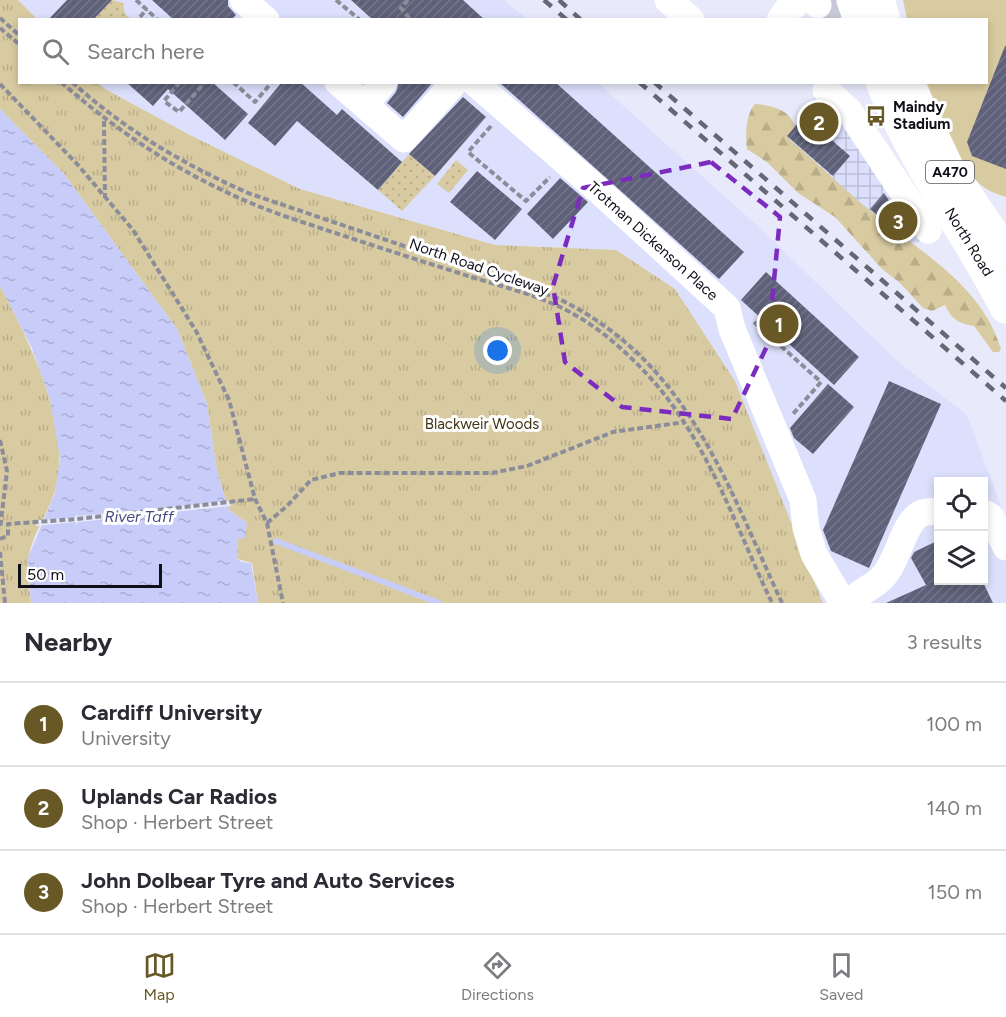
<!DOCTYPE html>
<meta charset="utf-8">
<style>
body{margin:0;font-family:Figtree,sans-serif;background:#f2f2f3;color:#2b2b33}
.controls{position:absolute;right:18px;bottom:18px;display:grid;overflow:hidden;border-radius:0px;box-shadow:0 3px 9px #0003}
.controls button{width:54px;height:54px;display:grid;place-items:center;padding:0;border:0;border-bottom:2px solid #e1e1e2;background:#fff;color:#2b2b33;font:30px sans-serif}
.scale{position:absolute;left:18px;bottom:15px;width:144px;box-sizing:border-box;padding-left:6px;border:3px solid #0e0f18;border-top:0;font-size:16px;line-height:21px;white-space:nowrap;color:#0e0f18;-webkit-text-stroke:4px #fff;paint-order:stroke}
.you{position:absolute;left:498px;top:351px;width:21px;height:21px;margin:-15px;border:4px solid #fff;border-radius:50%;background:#1a73e8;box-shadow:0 0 0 9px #1a73e833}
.badge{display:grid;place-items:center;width:39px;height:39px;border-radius:50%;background:#685826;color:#fff;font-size:20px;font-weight:700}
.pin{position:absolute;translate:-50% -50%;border:3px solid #fff;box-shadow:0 2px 6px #0006}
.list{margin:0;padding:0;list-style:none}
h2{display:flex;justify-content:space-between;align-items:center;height:78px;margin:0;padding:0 24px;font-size:26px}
h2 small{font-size:20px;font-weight:400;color:#7c7c81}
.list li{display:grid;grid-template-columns:39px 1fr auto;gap:18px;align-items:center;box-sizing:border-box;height:84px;padding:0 24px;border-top:2px solid #e1e1e2}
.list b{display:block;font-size:22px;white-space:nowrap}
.list p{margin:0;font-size:20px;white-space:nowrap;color:#7c7c81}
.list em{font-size:20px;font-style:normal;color:#7c7c81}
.icon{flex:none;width:33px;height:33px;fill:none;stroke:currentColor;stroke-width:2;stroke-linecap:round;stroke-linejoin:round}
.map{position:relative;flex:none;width:1006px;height:603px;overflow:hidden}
.search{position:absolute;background:#fff;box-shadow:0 3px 9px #0003;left:18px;right:18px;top:18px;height:66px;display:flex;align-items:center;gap:15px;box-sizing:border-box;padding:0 21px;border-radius:0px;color:#7c7c81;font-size:22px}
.sheet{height:330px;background:#fff}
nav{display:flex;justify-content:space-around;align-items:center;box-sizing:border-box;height:84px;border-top:2px solid #e1e1e2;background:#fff;font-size:16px;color:#7c7c81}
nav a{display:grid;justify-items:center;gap:3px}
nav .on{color:#685826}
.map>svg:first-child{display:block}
.built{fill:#dce0fc;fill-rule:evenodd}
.industrial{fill:url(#industrial-grid)}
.grass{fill:url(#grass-dots)}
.forest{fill:url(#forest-firs)}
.park{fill:url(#park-tufts)}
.pitch{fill:#d9cba1}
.water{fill:url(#water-ripples)}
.pier{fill:#e8eafb}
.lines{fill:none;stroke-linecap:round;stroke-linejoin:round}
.stream{stroke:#c7ccf8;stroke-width:6}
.building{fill:url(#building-hatch)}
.minor-tunnel{stroke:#c7c9d9;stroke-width:27;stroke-dasharray:27 14;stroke-linecap:butt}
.path{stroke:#8c8d9b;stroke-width:4;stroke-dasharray:6 3;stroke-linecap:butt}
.minor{stroke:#fff;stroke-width:27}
.major{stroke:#fff;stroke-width:33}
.rail{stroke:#656773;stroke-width:4.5;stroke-dasharray:10 10;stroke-linecap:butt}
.marked{fill:none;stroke:#7b2cbf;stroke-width:4.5;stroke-dasharray:12 8;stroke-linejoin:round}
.labels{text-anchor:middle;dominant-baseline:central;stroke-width:6;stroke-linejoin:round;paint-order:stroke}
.shield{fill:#fff;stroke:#56575d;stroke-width:1.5}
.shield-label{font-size:14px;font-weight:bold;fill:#0e0f18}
.poi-label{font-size:15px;font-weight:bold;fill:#0e0f18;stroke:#fff;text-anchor:start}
.street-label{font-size:15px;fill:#0e0f18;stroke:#fff}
.park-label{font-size:15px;fill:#413611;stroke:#fff}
.water-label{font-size:16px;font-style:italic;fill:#484a82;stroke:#fff}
</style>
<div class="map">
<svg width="1006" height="603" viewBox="0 0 1006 603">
<defs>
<pattern id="industrial-grid" width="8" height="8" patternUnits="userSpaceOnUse" patternTransform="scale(1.5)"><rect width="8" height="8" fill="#dce0fc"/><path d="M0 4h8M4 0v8" fill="none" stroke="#bcbfd7"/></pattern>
<pattern id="grass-dots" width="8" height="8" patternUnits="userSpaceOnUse" patternTransform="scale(1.5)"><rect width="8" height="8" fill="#d9cba1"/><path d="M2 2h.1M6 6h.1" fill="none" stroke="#b9ad8a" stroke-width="1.8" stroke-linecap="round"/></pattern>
<pattern id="forest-firs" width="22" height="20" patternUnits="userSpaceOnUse" patternTransform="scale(1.5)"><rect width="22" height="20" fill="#d9cba1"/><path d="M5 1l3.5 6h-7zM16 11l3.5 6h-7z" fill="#b9ad8a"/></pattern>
<pattern id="park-tufts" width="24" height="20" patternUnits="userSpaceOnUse" patternTransform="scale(1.5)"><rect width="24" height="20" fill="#d9cba1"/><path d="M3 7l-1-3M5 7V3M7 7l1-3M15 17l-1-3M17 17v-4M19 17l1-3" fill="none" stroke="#b9ad8a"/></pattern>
<pattern id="water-ripples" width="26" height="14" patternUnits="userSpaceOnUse" patternTransform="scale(1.5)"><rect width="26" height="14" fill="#c7ccf8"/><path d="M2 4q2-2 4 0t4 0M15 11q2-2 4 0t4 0" fill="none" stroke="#aaaed4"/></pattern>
<pattern id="building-hatch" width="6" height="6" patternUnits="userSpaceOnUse" patternTransform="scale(1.5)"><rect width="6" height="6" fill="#5e6179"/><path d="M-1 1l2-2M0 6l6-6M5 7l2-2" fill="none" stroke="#747689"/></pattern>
</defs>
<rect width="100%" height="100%" fill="#e8eafb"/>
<!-- built -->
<path class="built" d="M18,0H504L527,19L37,20Z
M98,83H598L761,229L896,360L967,415L1006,519V603H823L797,535L616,250L495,245L300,189L190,135L104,89ZM938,482H984V580H938Z"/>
<!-- industrial -->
<path class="industrial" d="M815,97L841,120L925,240L904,245L781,140Z"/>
<!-- grass -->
<path class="grass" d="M112,0L123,3L125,14L131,19L93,20Z
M409,154L435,176L402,211L378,190Z
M456,160L468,170L449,193L437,184Z"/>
<!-- forest -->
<path class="forest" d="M755,104C772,105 790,110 795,126L787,137C817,162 841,187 872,212C921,253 981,284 1001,349L999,352H993L974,326C959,324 951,319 945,305L932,311L923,308L900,283L882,269L835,217L798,193L768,163L747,149C745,136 746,113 755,104Z"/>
<!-- park -->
<path class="park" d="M0,0H18L37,19L20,20V82L98,83L105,89L190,135L300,189L495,245L616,250L675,289L735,381L823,603H258L252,563L238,559V538L247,523L229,510L217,472L207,404L177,329L64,174L0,109Z
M0,286C29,341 75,430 54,494C47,515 32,535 29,557C26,571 30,589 31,603H0Z"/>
<!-- pitch -->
<path class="pitch" d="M903,0H1006V197C997,194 988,191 981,185C959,167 938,110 927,83L986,82V20L907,19Z"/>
<!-- water -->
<path class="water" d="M0,109L64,174L177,329L207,404L217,472L229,510L247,523L245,538L238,539V559L241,562L251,563L258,603H31L28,558L55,493L60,459L50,399L32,348L0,286Z"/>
<!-- pier -->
<path class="pier" d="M229,501L231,506L79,522L76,525V522L36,526L39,520L75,517L77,514L78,516Z"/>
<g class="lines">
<!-- stream -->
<path class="stream" d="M276,541L439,603"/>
</g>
<!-- building -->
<path class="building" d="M67,0H112L93,20H48Z
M152,0H228V6L236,15L231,20H174Z
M351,0H463L485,20H373Z
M1005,46H1006V169L972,156L967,142Z
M126,82H212L248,114L225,140L168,89L153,106Z
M282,82H300L337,115L342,109L402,162L378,190L297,121L275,146L248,123Z
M399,82H433L403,117L387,103L396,92Z
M499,82H555L744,252L719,279Z
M463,97L486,117L435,176L409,154Z
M816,102L838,123L827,136L850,156L833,176L787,136Z
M477,171L522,209L495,240L450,202Z
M560,178L588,202L553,239L527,214Z
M884,193L913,236L906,241L870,209Z
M766,272L859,357L834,385L741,300Z
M889,381L941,404L869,568L831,551L823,530Z
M828,384L854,407L813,454L794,438L790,428Z
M939,540V580H982L993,603H886L926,585L911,558L914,552Z"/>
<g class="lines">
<!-- minor-tunnel -->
<path class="minor-tunnel" d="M827,1L834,20"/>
<!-- path -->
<path class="path" d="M136,0L158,20
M336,0L360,20
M408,0L401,8L411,20
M140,17L147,9
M0,18L20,36
M0,28L20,45
M61,82C129,142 202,187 287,217C344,236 402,255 459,273C498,286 542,295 577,316C601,330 623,349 642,369C705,433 734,523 772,603
M72,82C125,130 183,164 248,193L557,298C687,360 726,482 782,603
M180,82L164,101L179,112L205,82
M233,82L255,102L272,82
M0,84L78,165L133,230L196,331L229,400L255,499L267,523L283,603
M104,121L105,198
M491,126L468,152L526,201L550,177
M754,322L821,382L792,415
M0,440L7,471L0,529
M267,523L287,506L311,480L340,473H492L527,466L613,432L685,422
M0,539L8,536V524L77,519L255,499
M0,552L5,603"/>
<!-- minor -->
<path class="minor" d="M243,0L266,20
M668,0L691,20
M817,0L818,5
M780,20L789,7L795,5
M338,82L404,139L455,82
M474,82L597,189L727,308L732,329L803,500L806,528L814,554L843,603
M826,90L849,111L928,230
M365,105L384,82
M984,513L991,517L1006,547
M849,603C858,592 872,588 882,578C898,562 903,523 920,514C925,511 933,512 938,511"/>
<!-- major -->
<path class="major" d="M853,0L860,20
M878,0L884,20
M882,82C915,165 966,229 1006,307
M907,82L947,167L1006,254"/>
<!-- rail -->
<path class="rail" d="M544,0L567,20
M559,0L581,20
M639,82L1006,401
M654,82L1006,388"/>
</g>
<!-- marked area -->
<path class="marked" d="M711,162L780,217L768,344L732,419L622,407L565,362L553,286L583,188Z"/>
<!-- icons -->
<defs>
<g id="bus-bare" transform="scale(1.62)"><path d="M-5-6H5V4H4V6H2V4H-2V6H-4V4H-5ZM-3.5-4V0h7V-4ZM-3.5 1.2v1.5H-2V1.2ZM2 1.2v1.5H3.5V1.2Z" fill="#685826" stroke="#fff" stroke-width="2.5" paint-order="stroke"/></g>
</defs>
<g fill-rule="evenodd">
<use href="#bus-bare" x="876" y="116"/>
</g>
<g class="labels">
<!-- shield labels -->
<rect class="shield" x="926" y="161" width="48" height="22" rx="4.5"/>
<g class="shield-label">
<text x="950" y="172">A470</text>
</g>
<!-- poi labels -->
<g class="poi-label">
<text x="893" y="107">Maindy<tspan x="893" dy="17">Stadium</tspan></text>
</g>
<!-- street labels -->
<g class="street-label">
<text transform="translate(653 241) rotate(42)">Trotman Dickenson Place</text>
<text transform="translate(969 242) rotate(58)">North Road</text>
<text transform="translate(479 267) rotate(19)">North Road Cycleway</text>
</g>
<!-- park labels -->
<g class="park-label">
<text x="482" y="424">Blackweir Woods</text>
</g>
<!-- water labels -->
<g class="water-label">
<text x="139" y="516">River Taff</text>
</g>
</g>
</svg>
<div class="controls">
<button><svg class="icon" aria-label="locate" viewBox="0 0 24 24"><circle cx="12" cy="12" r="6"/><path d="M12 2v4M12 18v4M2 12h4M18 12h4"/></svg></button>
<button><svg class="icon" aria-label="layers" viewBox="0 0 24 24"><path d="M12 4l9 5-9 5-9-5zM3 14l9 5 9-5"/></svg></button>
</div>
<div class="scale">50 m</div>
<div class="you"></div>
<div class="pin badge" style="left:779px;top:324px">1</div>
<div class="pin badge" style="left:819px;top:122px">2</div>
<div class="pin badge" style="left:898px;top:221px">3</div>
<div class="search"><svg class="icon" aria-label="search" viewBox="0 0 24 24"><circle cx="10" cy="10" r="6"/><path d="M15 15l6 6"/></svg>Search here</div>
</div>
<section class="sheet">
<h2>Nearby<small>3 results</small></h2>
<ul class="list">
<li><span class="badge">1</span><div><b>Cardiff University</b><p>University</p></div><em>100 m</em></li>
<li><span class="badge">2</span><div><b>Uplands Car Radios</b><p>Shop · Herbert Street</p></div><em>140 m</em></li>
<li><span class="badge">3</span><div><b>John Dolbear Tyre and Auto Services</b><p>Shop · Herbert Street</p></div><em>150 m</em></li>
</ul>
</section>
<nav>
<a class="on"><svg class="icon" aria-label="map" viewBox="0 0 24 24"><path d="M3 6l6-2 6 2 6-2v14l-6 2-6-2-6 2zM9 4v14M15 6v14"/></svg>Map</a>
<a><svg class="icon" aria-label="directions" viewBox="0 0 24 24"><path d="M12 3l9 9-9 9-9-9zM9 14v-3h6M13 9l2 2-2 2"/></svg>Directions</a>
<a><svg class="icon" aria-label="saved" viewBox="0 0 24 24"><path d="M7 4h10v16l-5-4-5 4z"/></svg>Saved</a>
</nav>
